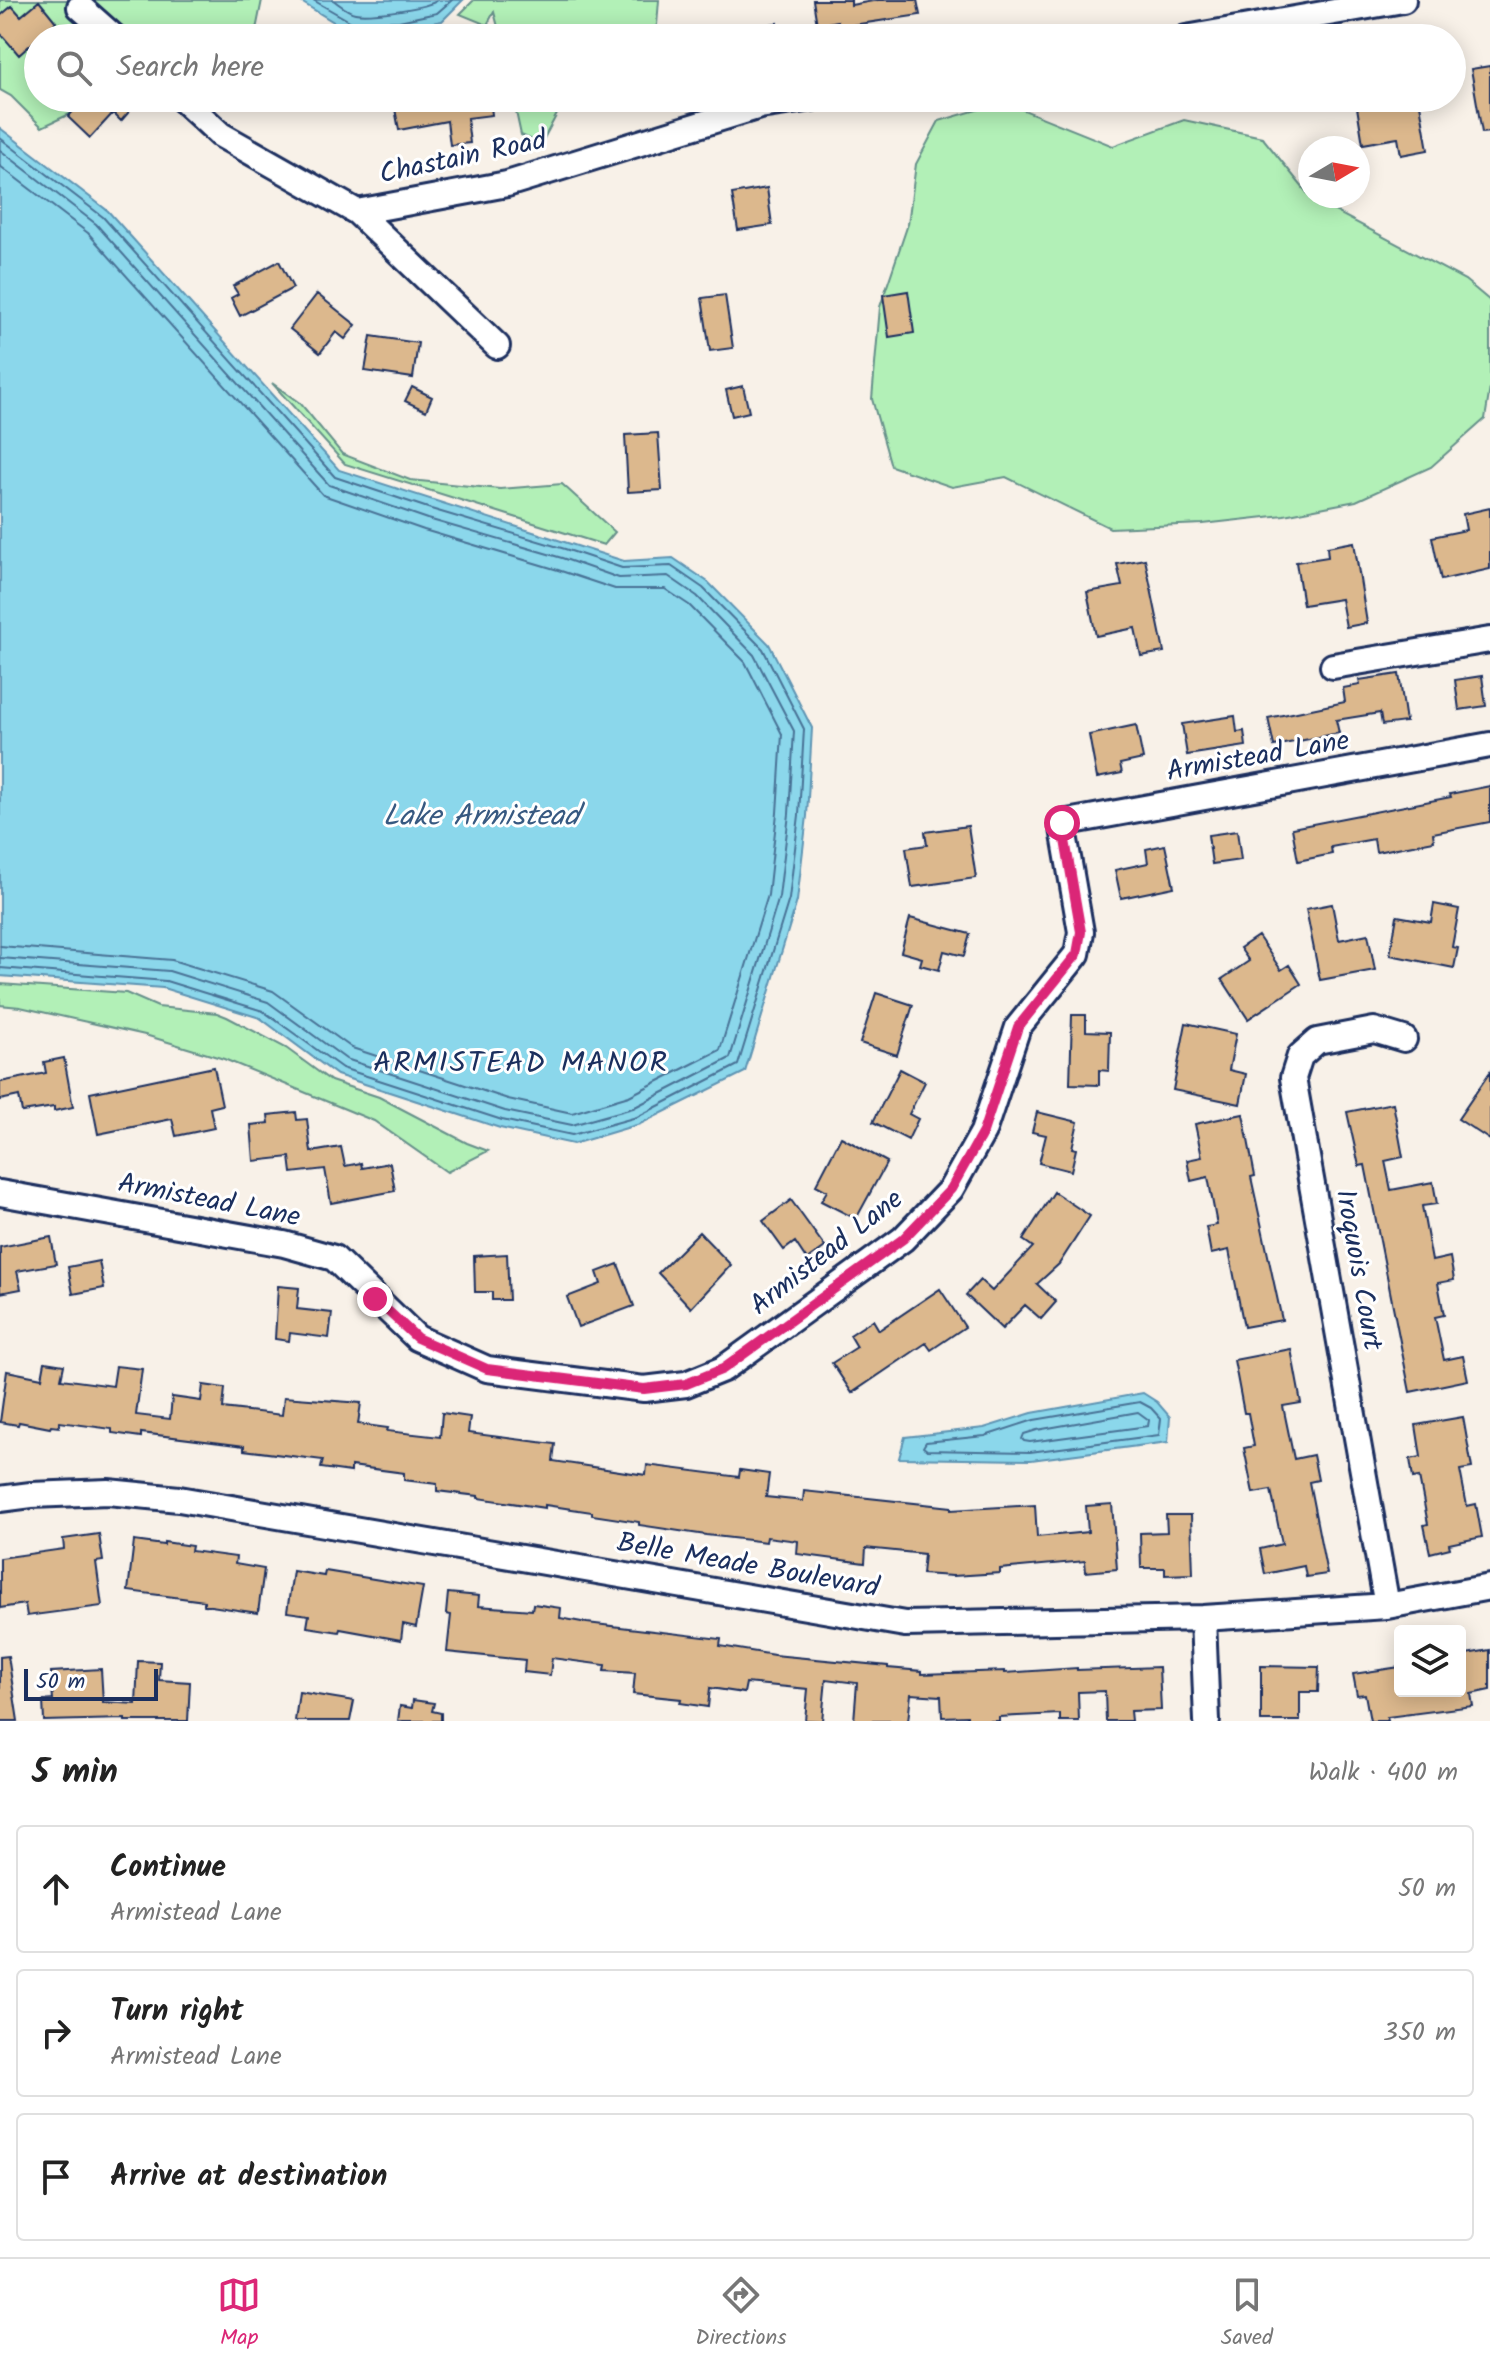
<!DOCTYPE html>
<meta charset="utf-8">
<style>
body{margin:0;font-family:Kalam,sans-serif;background:#f6f6f6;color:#222}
.controls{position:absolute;right:24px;bottom:24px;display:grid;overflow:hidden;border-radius:8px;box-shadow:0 4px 20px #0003}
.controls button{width:72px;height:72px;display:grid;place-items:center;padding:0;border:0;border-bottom:2px solid #e0e0e0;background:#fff;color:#222;font:40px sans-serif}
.compass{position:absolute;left:1298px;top:136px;width:72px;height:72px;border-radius:50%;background:#fff;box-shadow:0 4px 20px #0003;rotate:80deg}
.scale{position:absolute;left:24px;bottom:20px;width:134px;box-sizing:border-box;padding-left:8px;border:4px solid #1b2f5e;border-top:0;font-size:22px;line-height:28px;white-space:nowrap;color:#1b2f5e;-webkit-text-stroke:6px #fff;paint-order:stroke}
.stop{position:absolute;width:24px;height:24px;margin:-18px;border:6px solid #db2777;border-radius:50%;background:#fff}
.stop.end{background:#db2777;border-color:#fff;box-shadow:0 2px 8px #0008}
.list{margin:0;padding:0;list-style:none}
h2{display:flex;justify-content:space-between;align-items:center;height:104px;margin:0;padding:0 32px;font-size:34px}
h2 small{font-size:26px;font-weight:400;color:#767676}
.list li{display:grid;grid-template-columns:52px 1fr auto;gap:24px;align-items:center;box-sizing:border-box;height:128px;margin:0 16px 16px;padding:0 16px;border:2px solid #e0e0e0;border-radius:8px}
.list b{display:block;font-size:30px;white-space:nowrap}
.list p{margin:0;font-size:26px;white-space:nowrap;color:#767676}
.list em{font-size:26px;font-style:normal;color:#767676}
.icon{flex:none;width:44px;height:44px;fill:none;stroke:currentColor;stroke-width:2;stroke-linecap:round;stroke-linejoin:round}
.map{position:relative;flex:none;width:1490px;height:1721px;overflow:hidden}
.search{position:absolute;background:#fff;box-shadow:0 4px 20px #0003;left:24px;right:24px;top:24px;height:88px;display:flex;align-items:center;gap:20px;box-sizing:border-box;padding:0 28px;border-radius:44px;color:#767676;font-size:30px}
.sheet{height:536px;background:#fff}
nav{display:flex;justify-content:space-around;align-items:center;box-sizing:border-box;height:112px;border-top:2px solid #e0e0e0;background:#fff;font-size:22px;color:#767676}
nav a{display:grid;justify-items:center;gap:4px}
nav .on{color:#db2777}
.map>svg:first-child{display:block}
.green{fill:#b2f0b7;stroke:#66908a;stroke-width:2}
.water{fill:#8bd7eb;stroke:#5e94b3;stroke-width:2}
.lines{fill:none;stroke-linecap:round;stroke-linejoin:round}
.shore{stroke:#487296;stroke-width:2}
.building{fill:#dcb88d;stroke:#1b2f5e;stroke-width:2}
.minor-casing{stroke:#1b2f5e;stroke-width:30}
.minor{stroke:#fff;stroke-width:24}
.route{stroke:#db2777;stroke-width:10}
.labels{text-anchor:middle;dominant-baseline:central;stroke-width:6;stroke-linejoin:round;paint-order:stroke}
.street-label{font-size:28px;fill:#1b2f5e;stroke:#fff}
.water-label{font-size:30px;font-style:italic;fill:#375981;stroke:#fff}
.neighbourhood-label{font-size:30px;letter-spacing:2px;fill:#1b2f5e;stroke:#fff}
</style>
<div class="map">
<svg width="1490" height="1721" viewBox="0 0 1490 1721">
<rect width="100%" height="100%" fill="#f8f1e8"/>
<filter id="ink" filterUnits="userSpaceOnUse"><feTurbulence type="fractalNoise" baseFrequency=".0125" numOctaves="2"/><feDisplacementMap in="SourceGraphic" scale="16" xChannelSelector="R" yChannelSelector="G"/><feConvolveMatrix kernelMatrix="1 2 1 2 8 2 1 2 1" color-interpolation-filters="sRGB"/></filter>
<g filter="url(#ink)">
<!-- green -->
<path class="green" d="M0,0H73L66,7L100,38H38V98H104L42,127L11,96L0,90Z
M88,0H262L256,30L243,38H129Z
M474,0H659L657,25L645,38H501L494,12L487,25L460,14Z
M513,98H570L564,101L541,144L521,135Z
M1004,102L1113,146L1184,120L1262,137L1312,199L1465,280L1490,301V388L1485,419L1431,467L1356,501L1284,515L1203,524L1110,528L1006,477L952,487L891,466L872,399L880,307L908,224L916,164L939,121Z
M272,383L301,404L342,454L410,480L500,489L562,484L615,532L604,545L345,464Z
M0,984L126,993L158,1007L217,1013L227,1017L286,1048L331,1081L379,1097L467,1143L488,1151L447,1172L374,1121L224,1059L145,1035L20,1007L0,1005Z"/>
<!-- water -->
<path class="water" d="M298,0H463L442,21L400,29L350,32Z
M0,128L108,211L339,470L624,561L673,558L708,582L769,644L812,728L807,816L797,901L745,1072L640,1124L573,1144L500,1128L337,1075L260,1018L163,988L0,976Z
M1143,1393L1157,1402L1170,1417L1168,1442L1031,1460L899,1458L905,1437L984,1428L1032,1413Z"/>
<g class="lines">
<!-- shore -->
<path class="shore" d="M313,0L353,23L399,21L437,13L452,0
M333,0C339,4 348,12 355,13C368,16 428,8 438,0
M0,138L103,217L335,477L431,509L565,549L622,568L671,566L703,588L763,649L804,729L799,815L789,899L738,1065L637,1117L572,1135L502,1120L342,1068L263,1011L166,981L0,968
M0,150L96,224L329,485L428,519L562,558L619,578L668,576L697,596L754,655L794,731L789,814L779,897L730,1058L633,1108L572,1125L505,1111L346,1059L268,1002L169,971L0,958
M0,166L88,233L323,495L424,530L558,570L615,589H665L689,605L745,662L782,734L777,813L768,895L720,1050L629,1096L572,1113L508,1099L352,1048L273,991L172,960L0,946
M1140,1402L1151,1408L1161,1419L1159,1435L1030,1452L927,1450L923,1447L926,1442L985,1436L1034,1420Z
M1138,1412L1149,1420L1148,1426L1030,1442L1024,1441L1022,1439L1024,1434L1037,1430Z"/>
</g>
<!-- building -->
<path class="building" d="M813,0H851V5L878,0H917L920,15L839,27L838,21L817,25Z
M39,1L56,22L19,55L0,33V16L12,6L21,16Z
M777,23L779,38H732L731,30Z
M1490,66V132L1482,133L1471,69Z
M85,98H141L121,121L113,113L90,138L68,117Z
M393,98H490L492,115L467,118L470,143L450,145L447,121L399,130Z
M1377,98H1419L1428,150L1401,155L1398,138L1363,144L1356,101Z
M767,188L772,225L738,230L732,194Z
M279,261L293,288L240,316L231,298L238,294L233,286Z
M908,291L914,333L889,337L883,295Z
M317,294L356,325L345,339L336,332L320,353L290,329Z
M725,295L733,348L710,351L702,298Z
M371,336L418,343L413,378L365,371Z
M743,386L749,412L732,416L726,390Z
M412,387L432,397L426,411L405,401Z
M658,433L662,490L628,492L625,435Z
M1490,508V569L1441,580L1432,537L1466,530L1463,514Z
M1354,542L1367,623L1346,627L1341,599L1303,605L1296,562L1328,557L1327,547Z
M1145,559L1164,652L1141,656L1135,628L1096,636L1087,592L1122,586L1117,564Z
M1399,674L1406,722L1382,725L1380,713L1336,720L1339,733L1274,746L1268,718L1345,702L1343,688L1360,685L1359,680Z
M1482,676L1486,706L1459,710L1455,680Z
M1235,716L1237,732L1244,731L1246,746L1187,755L1182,724Z
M1136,725L1143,759L1120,764L1122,773L1097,778L1089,735Z
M1490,786V822L1433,833L1434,841L1376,852L1374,839L1331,847L1332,854L1298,861L1292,828L1451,797L1450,794Z
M968,826L976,878L912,887L906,848L927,845L925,832Z
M1237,831L1241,860L1212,864L1208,835Z
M1165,845L1174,887L1121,898L1115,870L1148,863L1146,849Z
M1332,904L1339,940L1368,934L1375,970L1320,980L1306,909Z
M1434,904L1459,909L1452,947L1458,948L1454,968L1390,955L1397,916L1431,922Z
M910,918L970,934L964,956L944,951L939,970L920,965L922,958L901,952Z
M1258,936L1281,970L1289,965L1301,984L1248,1019L1222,979L1249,961L1240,948Z
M876,993L913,1005L897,1055L860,1043Z
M1072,1015H1086V1031L1110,1032L1109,1071L1099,1070V1085L1070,1084Z
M1186,1023L1236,1034L1229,1070L1246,1074L1240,1104L1173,1090Z
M64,1058L73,1107L54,1111V1107L22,1112L19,1096L0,1100V1082L46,1073L44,1062Z
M214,1067L222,1105L210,1108L214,1128L176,1136L172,1119L98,1134L90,1093Z
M900,1069L925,1082L909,1114L918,1119L908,1140L873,1122Z
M1490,1072V1140L1458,1119Z
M1393,1103L1403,1157L1385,1161L1391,1190L1433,1182L1437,1204L1422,1206L1432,1261L1450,1257L1454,1280L1438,1283L1444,1315L1435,1317L1444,1360L1463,1356L1468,1380L1410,1392L1365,1165L1359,1166L1347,1112Z
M296,1112L297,1120L307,1119L311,1152L341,1147L345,1166L361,1163L362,1168L390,1163L395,1191L331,1203L325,1169L292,1173L290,1157L254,1161L251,1125L269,1123L268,1115Z
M1037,1112L1078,1122L1072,1148L1076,1149L1071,1171L1039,1163L1046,1135L1032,1132Z
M1243,1114L1255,1176L1251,1177L1282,1320L1244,1327L1229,1250L1211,1254L1206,1227L1217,1225L1208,1177L1191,1181L1187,1160L1202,1157L1195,1124Z
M841,1137L887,1162L856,1219L821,1201L827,1191L816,1185Z
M1054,1192L1090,1216L1059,1264L1037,1284L1056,1302L1041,1319L1025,1305L1002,1329L966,1295L980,1280L992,1291L1033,1247L1023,1240Z
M791,1200L825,1247L807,1260L795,1242L784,1250L763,1221Z
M699,1232L731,1265L691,1308L658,1273Z
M51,1237L56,1264L17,1271L21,1289L0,1293V1247Z
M507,1254L509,1300H492V1292H475L474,1256Z
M99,1261L104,1288L73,1294L68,1267Z
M618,1264L634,1306L578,1327L567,1297L601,1284L597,1272Z
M278,1286L299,1288L297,1309L332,1313L329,1338L290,1333L289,1341L275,1339Z
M940,1289L965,1327L931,1350L926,1343L852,1393L832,1363L857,1347L850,1335L873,1320L879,1330Z
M1291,1349L1301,1403L1283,1406L1294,1459L1313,1455L1318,1480L1309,1482L1327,1574L1306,1577L1304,1566L1265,1574L1260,1549L1282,1544L1271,1490L1253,1493L1244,1448L1254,1446L1248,1413H1244L1234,1360Z
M45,1362L64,1365L61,1379L113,1386L116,1366L142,1369L136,1415L170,1419L172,1397L201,1401L203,1385L225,1388L223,1408L282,1415L284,1397L361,1403L358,1424L388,1428L387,1431L440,1437L442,1413L470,1417L468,1433L555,1444L553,1461L646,1475L647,1465L739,1477L740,1470L769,1474L766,1497L803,1501L804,1491L951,1507V1510L1035,1505L1037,1537L1088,1532L1086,1506L1112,1504L1117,1569L1086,1572L1085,1561L1000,1569V1573L953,1576L922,1574L924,1554L866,1548L865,1563L797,1554L798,1541L767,1537L766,1542L706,1535L639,1525V1522L592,1515V1512L545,1505V1508L478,1498V1496L437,1491V1484L404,1480V1473L351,1466V1472L321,1468L323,1460L244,1450V1446L141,1433V1437L112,1433V1429L60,1422L59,1427L51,1426L50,1428L19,1422L18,1425L0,1422L7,1371L42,1378Z
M1463,1417L1472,1468L1460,1470L1467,1506L1476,1504L1482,1537L1449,1544L1450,1548L1430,1553L1424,1525L1428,1524L1419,1477L1413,1478L1410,1459L1421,1457L1416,1425Z
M1166,1515H1191L1193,1574L1165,1575V1568H1141L1140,1533L1167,1532Z
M99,1534L103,1561L96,1562L102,1606L27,1616L25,1604L0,1608V1558L64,1549L63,1539Z
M134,1541L164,1545V1542L192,1546L191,1551L236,1557L235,1564L264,1569L258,1613L204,1605V1601L128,1591Z
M293,1571L324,1576L325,1571L423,1587L416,1627L403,1624L401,1640L340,1629L339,1632L307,1627L309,1615L287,1612Z
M448,1593L479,1596L478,1606L532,1610L533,1604L561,1608L560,1618L587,1623L721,1639L720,1646L774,1655L888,1666V1668L922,1671V1674L1005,1671V1673L1077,1668V1670L1159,1667L1161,1710L1130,1711L1131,1721H1106L1105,1691L1078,1692L1079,1721H1060V1714L999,1717V1721H967V1716L942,1717L941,1696L911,1694L908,1721H854L857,1683L826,1679L822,1721L805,1720L808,1689L746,1683L744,1693L710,1688L708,1707L680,1703L681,1699L633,1694L635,1673L604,1671L605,1665L552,1658L550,1675L524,1672L525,1660L447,1652L451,1615L446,1614Z
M1490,1650V1690L1471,1694L1473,1706L1387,1717L1388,1721H1370L1365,1694L1357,1695L1353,1674L1400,1667V1691H1460V1655Z
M8,1656L18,1721H0V1657Z
M138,1661L160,1662L159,1680L190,1682L188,1721H125V1719L44,1721L43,1701L53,1700L51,1672L101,1669L103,1702L136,1704Z
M1261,1666L1319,1667L1318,1692H1300V1721H1261Z
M299,1692L354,1701L350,1721H295Z
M413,1700L434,1703L432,1711L441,1713V1721H398L400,1706L412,1708Z"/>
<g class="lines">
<!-- minor casing -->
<g class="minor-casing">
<path id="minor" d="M80,7L115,38
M1186,38L1403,0
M181,98L221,135L357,212L507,184L760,106L812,98
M357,212L497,346
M1333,666L1490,640
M0,1193L284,1244L334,1258L417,1338L487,1369L644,1389L686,1384L723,1369L903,1239L951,1189L983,1132L1018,1027L1077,954L1081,932L1062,823L1490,745
M0,1499L31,1495L108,1492L179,1499L905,1624L1203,1618L1387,1606L1490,1587
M1387,1606L1293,1078L1300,1056L1317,1041L1374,1030L1404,1039
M1203,1618L1207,1721"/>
</g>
<!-- minor -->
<use href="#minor" class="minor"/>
</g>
</g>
<g class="lines" filter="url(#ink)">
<!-- route -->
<path class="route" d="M375,1299L417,1338L487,1369L644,1389L686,1384L723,1369L903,1239L951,1189L983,1132L1018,1027L1077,954L1081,932L1062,823"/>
</g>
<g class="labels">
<!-- street labels -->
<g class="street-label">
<text transform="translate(463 158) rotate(-12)">Chastain Road</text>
<text transform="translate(1258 757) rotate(-10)">Armistead Lane</text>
<text transform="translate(209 1201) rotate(11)">Armistead Lane</text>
<text transform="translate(827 1253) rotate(-38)">Armistead Lane</text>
<text transform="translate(1358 1270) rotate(80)">Iroquois Court</text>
<text transform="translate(748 1566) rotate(10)">Belle Meade Boulevard</text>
</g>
<!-- water labels -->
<g class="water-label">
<text x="481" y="817">Lake Armistead</text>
</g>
<!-- neighbourhood labels -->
<g class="neighbourhood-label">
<text x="521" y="1064">ARMISTEAD MANOR</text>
</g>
</g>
</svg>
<div class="controls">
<button><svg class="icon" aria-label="layers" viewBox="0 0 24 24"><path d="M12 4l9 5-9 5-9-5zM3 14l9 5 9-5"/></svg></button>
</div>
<svg class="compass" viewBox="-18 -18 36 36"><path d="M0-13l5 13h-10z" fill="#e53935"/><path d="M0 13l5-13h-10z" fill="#767676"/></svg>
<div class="scale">50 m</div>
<div class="stop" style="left:1062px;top:823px"></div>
<div class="stop end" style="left:375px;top:1299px"></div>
<div class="search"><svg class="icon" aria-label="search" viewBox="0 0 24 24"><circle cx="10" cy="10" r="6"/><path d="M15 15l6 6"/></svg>Search here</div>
</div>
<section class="sheet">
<h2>5 min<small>Walk · 400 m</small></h2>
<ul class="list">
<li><svg class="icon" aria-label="ahead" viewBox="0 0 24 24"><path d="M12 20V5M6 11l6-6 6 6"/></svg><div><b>Continue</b><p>Armistead Lane</p></div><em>50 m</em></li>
<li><svg class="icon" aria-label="right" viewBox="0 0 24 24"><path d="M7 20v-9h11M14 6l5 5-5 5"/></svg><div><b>Turn right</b><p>Armistead Lane</p></div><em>350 m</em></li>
<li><svg class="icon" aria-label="arrive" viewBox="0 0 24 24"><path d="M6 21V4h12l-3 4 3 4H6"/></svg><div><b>Arrive at destination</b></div></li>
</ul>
</section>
<nav>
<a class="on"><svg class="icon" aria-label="map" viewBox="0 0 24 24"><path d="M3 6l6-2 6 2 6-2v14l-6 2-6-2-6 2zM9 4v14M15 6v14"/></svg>Map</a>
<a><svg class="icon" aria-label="directions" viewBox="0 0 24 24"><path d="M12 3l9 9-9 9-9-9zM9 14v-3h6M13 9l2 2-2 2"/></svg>Directions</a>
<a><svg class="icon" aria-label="saved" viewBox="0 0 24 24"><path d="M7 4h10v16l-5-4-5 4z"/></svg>Saved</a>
</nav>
